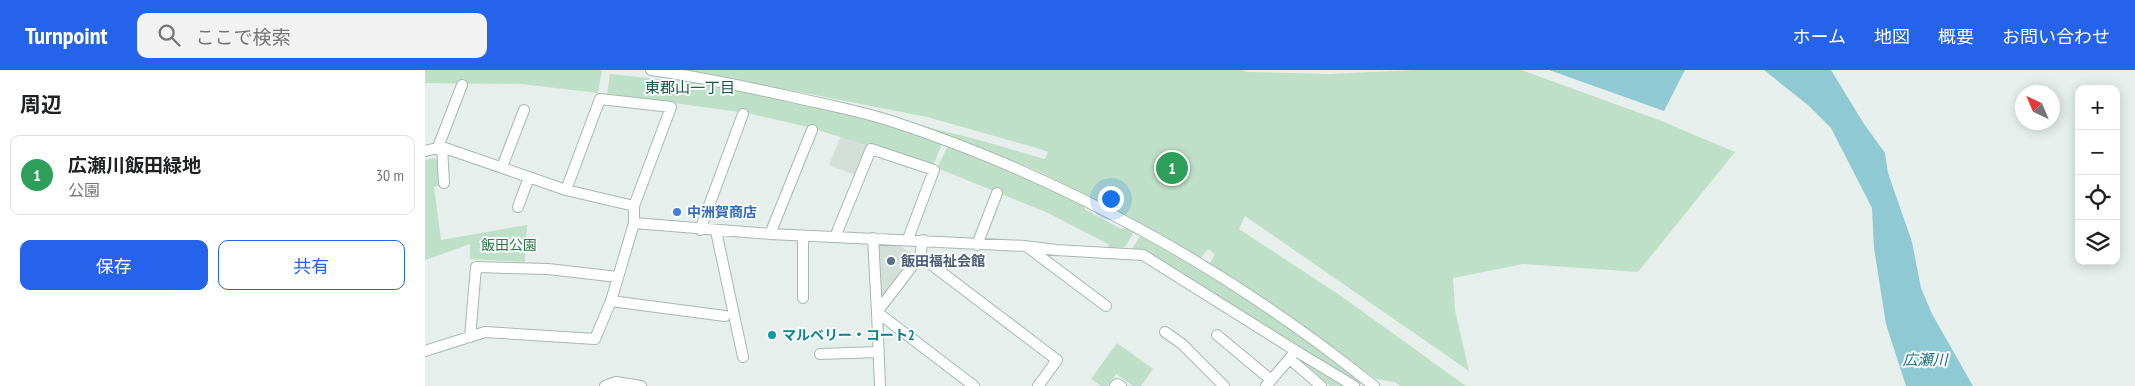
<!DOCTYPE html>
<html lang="ja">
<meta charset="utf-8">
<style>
body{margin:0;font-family:"PT Sans Narrow","Noto Sans JP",sans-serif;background:#f2f2f2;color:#202124}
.controls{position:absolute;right:15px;top:15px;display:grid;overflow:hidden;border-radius:10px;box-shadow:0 2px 12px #0003}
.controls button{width:45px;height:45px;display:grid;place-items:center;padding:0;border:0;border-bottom:1px solid #e0e0e0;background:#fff;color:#202124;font:25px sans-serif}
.compass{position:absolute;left:1590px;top:15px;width:45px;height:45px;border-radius:50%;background:#fff;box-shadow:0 2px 12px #0003;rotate:316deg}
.you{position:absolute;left:685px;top:128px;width:18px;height:18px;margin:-12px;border:4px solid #fff;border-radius:50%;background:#1a73e8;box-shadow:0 0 0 8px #1a73e833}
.badge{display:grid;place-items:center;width:32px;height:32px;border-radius:50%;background:#2563eb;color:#fff;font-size:16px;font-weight:700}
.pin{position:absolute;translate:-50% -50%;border:2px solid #fff;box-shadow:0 1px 5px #0006}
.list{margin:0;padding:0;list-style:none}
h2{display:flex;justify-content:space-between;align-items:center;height:65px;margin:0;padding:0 20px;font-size:21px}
h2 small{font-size:16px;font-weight:400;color:#757577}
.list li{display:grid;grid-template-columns:32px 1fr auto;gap:15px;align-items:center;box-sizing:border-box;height:80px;margin:0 10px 10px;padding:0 10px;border:1px solid #e0e0e0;border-radius:10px}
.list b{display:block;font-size:19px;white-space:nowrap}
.list p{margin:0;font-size:16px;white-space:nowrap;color:#757577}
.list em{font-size:16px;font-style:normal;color:#757577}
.actions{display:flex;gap:10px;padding:15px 20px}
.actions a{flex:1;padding:11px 0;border:1px solid #2563eb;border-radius:10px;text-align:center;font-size:18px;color:#2563eb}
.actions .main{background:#2563eb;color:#fff}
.icon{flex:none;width:28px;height:28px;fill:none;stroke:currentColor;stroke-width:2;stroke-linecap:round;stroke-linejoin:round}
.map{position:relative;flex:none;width:1710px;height:316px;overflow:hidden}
header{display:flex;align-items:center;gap:30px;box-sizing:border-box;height:70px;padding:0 25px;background:#2563eb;color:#fff}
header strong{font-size:24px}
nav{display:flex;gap:28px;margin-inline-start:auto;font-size:18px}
.search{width:350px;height:45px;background:#f2f2f2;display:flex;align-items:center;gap:12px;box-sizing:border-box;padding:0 18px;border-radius:10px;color:#757577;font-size:19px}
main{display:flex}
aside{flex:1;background:#fff}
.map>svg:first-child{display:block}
.built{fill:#d4dfda}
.green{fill:#bfe0c8}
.water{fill:#8ec9d4}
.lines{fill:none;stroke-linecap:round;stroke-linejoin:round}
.minor-casing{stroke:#a8b8b2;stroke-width:12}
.minor{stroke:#fff;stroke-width:10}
.shop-dot{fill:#3f7fe0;stroke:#f7fbf9;stroke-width:2}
.service-dot{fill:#5c6f8a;stroke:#f7fbf9;stroke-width:2}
.culture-dot{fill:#0f9aa8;stroke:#f7fbf9;stroke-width:2}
.labels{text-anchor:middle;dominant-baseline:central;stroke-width:4;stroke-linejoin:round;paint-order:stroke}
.shop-label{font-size:14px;font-weight:bold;fill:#366cbe;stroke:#f7fbf9;text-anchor:start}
.park-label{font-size:14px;fill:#2d7a4b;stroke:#f7fbf9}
.service-label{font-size:14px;font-weight:bold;fill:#4e5e75;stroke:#f7fbf9;text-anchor:start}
.culture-label{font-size:14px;font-weight:bold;fill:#0d838f;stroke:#f7fbf9;text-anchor:start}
.neighbourhood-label{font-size:15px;fill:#1f5548;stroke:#f7fbf9}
.water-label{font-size:15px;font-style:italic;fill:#1c6f80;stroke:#f7fbf9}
</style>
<header>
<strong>Turnpoint</strong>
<div class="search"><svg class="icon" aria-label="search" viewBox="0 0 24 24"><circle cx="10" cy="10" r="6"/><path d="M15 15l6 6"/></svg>ここで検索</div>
<nav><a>ホーム</a><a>地図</a><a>概要</a><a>お問い合わせ</a></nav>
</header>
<main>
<aside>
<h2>周辺<small></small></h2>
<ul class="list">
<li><span class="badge" style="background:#2e9e5b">1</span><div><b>広瀬川飯田緑地</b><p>公園</p></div><em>30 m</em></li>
</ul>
<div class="actions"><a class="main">保存</a><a>共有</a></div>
</aside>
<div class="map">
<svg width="1710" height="316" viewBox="0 0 1710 316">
<rect width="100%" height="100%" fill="#e6efeb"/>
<!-- built -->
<path class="built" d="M416,66L444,76L432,106L404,95Z
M455,173L473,174L488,185V189L458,228L455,226L452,176Z"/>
<!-- green -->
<path class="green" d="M0,0H177L173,23L96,14L0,13Z
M261,0H816L823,2L904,4L991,0H1096L1234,50L1310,82L1213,202L1098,194L1028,208L1030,240L1044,301L820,146L814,159L916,226L1041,316H975L970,312L951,309L896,268L784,195L790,184L783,179L775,189L660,124L611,100L493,55L547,68L620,89L623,82L615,79L502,47Z
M185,4L252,11L257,9C345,25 433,42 517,74L508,96L383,57L322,43L182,24Z
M523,76L618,114L658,135L661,140L696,159L703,158L709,162L700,177L684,179L683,174L621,142L512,98Z
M9,88L13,91L15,115L9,117L16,170L102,155L100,192L45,189V174L0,190V90Z
M715,166C794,211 872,260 944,316L930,312L735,189L721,182L707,179Z
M692,273L728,299L716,316H708L691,304L683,316H676L666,309Z
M876,290L922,316H905Z"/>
<!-- water -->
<path class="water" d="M1124,0H1260L1239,41Z
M1339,0H1406L1439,54L1460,83L1463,103L1487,172L1496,218L1507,244L1548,316H1481L1461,254L1449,178L1447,138L1406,58L1384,36Z"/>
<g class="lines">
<!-- minor casing -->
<g class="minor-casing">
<path id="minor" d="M226,0C275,7 323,17 372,28C403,35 435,41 466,51C641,108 806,201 949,316
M13,77L37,15
M17,77L19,113
M0,81L17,77L141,120L209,136V153
M77,97L99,40
M141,120L175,29L246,37L209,136
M93,137L104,107
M275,160L318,44
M291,161L318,287
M345,164L387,60
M378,166V228
M410,167L446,79L509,100L483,169
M448,168L452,242L549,316
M552,175L572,123
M601,176L681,236
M495,186L632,290L613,316
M186,231L300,246
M740,262L757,274L799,316
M792,265L846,310
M45,267L51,197L123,199L193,207
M0,281L60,262L170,269L186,231L209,153L345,164L600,176L631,180L718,185L871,281L841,316
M871,281L929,316
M395,284L453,282
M865,289L896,316
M180,316L191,312L216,316
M455,316L452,242L495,186L498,170
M690,316L692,314L696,316"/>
</g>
<!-- minor -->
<use href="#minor" class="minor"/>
</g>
<!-- markers -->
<circle class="shop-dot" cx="252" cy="142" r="5"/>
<circle class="service-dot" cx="466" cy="191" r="5"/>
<circle class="culture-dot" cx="347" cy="265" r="5"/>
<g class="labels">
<!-- shop labels -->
<g class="shop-label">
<text x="262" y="142">中洲賀商店</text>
</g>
<!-- park labels -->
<g class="park-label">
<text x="84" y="175">飯田公園</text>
</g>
<!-- service labels -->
<g class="service-label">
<text x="476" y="191">飯田福祉会館</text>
</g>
<!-- culture labels -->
<g class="culture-label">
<text x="357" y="265">マルベリー・コート2</text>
</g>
<!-- neighbourhood labels -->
<g class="neighbourhood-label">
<text x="265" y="17">東郡山一丁目</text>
</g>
<!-- water labels -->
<g class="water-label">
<text x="1500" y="289">広瀬川</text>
</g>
</g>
</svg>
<div class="controls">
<button>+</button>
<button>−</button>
<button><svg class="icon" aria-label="locate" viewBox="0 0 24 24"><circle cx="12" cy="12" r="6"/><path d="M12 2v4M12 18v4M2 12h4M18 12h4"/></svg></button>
<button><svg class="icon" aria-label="layers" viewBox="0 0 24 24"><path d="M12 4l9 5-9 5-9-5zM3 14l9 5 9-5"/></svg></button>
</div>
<svg class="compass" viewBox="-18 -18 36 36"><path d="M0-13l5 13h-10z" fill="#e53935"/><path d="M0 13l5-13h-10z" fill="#757577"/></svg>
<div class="you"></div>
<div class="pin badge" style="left:747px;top:98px;background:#2e9e5b">1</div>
</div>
</main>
